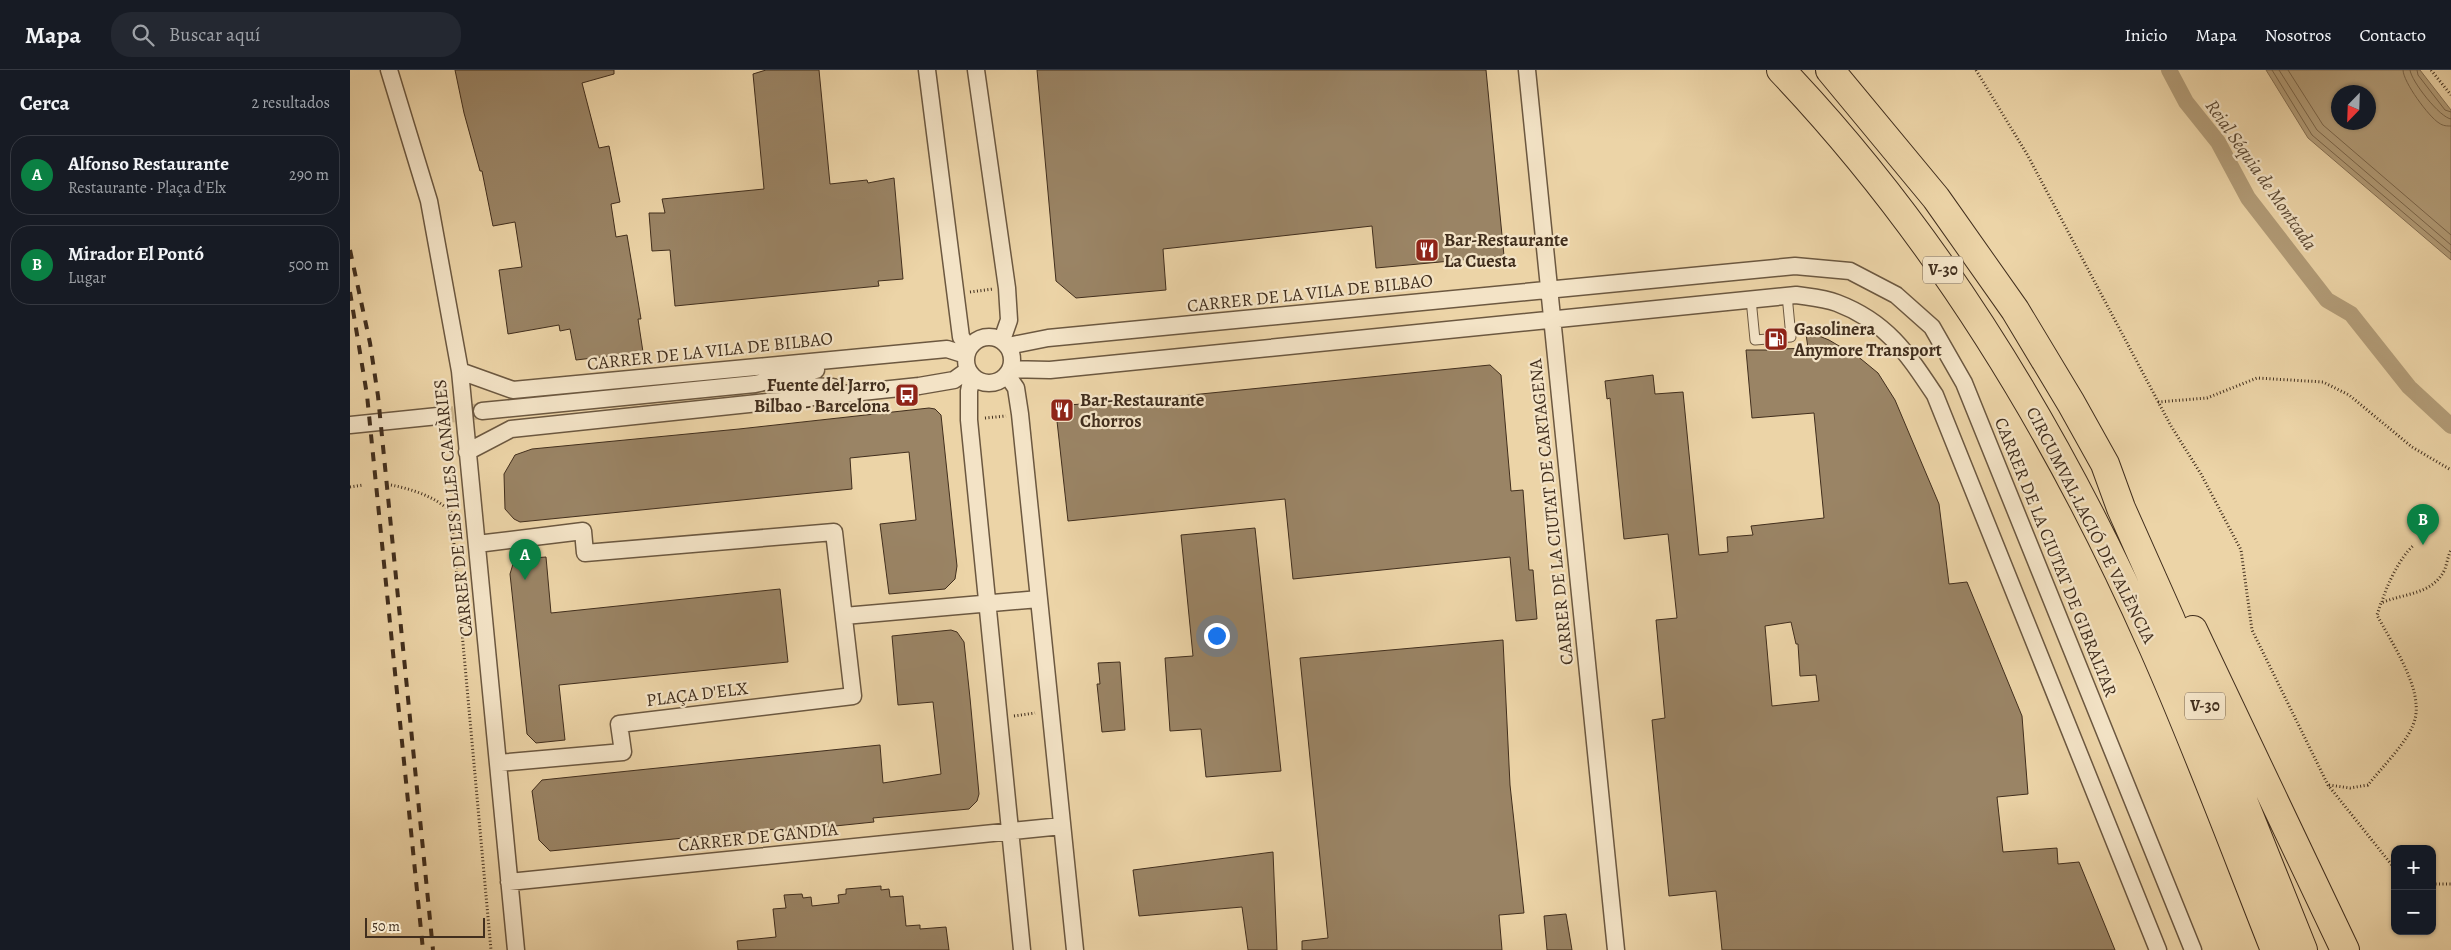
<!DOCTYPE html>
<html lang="es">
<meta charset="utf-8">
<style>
body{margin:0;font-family:Alegreya,serif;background:#242831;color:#f1f3f6}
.controls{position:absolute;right:15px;bottom:15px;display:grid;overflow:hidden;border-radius:10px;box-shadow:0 1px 4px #0004}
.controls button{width:45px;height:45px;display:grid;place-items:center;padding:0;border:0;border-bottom:1px solid #363941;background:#171b24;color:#f1f3f6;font:25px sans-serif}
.compass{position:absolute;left:1981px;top:15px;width:45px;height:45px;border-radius:50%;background:#171b24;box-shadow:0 1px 4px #0004;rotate:203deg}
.scale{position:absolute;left:15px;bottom:12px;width:120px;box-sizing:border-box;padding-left:5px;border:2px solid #412e1d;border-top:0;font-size:14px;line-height:18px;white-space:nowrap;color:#412e1d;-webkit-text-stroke:4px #f3e3c6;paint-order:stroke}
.you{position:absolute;left:866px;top:565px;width:18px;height:18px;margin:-12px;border:4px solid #fff;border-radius:50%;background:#1a73e8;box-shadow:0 0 0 8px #1a73e833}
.badge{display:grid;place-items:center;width:32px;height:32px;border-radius:50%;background:#0b8043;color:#fff;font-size:16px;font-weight:700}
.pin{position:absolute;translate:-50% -41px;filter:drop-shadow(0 1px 2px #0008)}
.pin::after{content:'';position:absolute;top:26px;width:18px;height:15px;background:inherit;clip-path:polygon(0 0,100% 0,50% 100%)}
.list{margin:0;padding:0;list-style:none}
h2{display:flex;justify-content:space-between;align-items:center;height:65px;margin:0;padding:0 20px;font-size:21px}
h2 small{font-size:16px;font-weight:400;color:#9ea1a6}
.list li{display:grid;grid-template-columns:32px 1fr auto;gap:15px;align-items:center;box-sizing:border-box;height:80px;margin:0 10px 10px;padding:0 10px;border:1px solid #363941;border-radius:20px}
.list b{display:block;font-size:19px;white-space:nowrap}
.list p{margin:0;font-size:16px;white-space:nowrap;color:#9ea1a6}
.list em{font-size:16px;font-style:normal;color:#9ea1a6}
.icon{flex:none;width:28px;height:28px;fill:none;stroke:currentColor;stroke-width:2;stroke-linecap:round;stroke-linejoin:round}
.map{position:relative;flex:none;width:2101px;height:880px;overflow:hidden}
header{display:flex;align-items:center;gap:30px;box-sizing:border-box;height:70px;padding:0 25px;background:#171b24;border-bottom:1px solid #363941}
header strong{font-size:24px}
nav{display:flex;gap:28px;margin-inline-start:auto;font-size:18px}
.search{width:350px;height:45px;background:#242831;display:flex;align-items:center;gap:12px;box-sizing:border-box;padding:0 18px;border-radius:20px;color:#9ea1a6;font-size:19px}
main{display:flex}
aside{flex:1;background:#171b24}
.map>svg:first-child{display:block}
.water{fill:#b29c78;stroke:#857054;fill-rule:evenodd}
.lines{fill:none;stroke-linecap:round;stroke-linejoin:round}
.shore{stroke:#7a654a;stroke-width:1}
.canal{stroke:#b29c78;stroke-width:16}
.building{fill:#9a8465;stroke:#412e1d;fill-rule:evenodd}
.street-tunnel{stroke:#cab38b;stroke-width:16;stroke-dasharray:16 8;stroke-linecap:butt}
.lane-casing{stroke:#6c5840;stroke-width:11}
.street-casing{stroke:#6c5840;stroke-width:19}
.highway-casing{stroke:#412e1d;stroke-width:30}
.path{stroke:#412e1d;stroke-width:3;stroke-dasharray:1 2.5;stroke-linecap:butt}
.lane{stroke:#f3e3c6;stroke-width:9}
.street{stroke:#f3e3c6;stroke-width:16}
.highway{stroke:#ecd4a7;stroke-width:28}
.rail{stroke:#412e1d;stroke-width:4;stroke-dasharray:9 9;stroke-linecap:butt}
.labels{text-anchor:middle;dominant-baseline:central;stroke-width:4.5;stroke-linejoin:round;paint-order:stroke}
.shield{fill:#f3e3c6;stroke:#766450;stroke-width:1}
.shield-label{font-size:16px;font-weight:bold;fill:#412e1d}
.poi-label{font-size:18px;font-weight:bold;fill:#412e1d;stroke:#f3e3c6;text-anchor:start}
.street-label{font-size:18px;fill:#412e1d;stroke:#f3e3c6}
.water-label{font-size:19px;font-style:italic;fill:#5d4a34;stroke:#f3e3c6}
</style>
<header>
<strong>Mapa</strong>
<div class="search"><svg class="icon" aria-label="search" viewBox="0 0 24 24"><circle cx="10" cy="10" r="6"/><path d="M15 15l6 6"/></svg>Buscar aquí</div>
<nav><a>Inicio</a><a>Mapa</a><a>Nosotros</a><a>Contacto</a></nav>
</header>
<main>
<aside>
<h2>Cerca<small>2 resultados</small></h2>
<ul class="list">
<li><span class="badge">A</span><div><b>Alfonso Restaurante</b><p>Restaurante · Plaça d'Elx</p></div><em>290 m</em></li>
<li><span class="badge">B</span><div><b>Mirador El Pontó</b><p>Lugar</p></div><em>500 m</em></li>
</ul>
</aside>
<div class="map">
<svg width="2101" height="880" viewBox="0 0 2101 880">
<rect width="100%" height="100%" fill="#ecd4a7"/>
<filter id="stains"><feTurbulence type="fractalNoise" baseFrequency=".004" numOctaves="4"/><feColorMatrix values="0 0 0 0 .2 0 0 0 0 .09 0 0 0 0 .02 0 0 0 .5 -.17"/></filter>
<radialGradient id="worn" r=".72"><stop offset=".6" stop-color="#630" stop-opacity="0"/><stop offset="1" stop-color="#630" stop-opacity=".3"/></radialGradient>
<!-- water -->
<path class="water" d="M1916,0H2070L2101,40V190L1958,68ZM1988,22H2018V52H1988Z"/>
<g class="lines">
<!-- shore -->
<path class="shore" d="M1922,0L1962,65L2101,183
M1929,0L1967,60L2101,175
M1938,0L1973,55L2101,165
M2053,0C2053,12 2079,47 2089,53C2093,56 2097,56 2101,56
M2060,0C2061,11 2090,48 2101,49
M2067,0L2068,5L2095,40L2101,42"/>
<!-- canal -->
<path class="canal" d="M1819,0L1836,32L1868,72L1898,128L1977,230L2001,244L2059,317L2101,356"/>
</g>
<!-- building -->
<path class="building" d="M105,0H264V4L232,13L249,78L259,76L270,132L261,134L266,167L277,165L291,249H288L293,282L226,290L220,259L210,261L209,255L158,264L149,200L172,197L165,152L143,156L132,101H130L114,43Z
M416,0H469L480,114L517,110L518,113L544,108L553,209L528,211L529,216L325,236L320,180L302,181L299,143H315L312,129L414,119L403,4Z
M687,0H1136L1154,186L1026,198L1022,156L813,179L816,220L726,228L706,211Z
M1456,264H1464L1479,270L1511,289L1528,303L1545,330L1589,434L1599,514L1617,512L1672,646L1678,724L1647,727L1653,782L1707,778L1708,794L1729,792L1765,880H1372L1366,821L1319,826L1302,650L1315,648L1306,550L1327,548L1318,464L1274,469L1260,328L1257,329L1255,311L1303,305L1305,324L1333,322L1349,485L1378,482L1377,467L1403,465L1401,456L1474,448L1464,343L1402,348L1396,280H1417V275L1432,274V279L1458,278ZM1441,552L1446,574H1448L1450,606L1466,605L1469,631L1422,636L1415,556Z
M1140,295L1151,305L1161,421L1173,420L1179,500H1183L1187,549L1166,551L1160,487L943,509L935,429L718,451L706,342L710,338L718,335L801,329Z
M579,338L585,339L591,345L607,496L605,509L595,519L539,524L530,454L566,450L559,382L500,388L502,419L170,452L164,449L155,439L154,404L165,385L182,379L389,359Z
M905,458L931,701L856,707L851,659L820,661L815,588L843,586L831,465Z
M196,487L201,543L430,519L438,592L209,615L215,670L186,673L177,664L160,504L163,494L169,489Z
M601,560L607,562L614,572L620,628L629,724L627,731L619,739L523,748L524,752L485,756L427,761V759L200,781L189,770L182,721L192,710L530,675L533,713L591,704L583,632L548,635L542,566Z
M1153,570L1160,715L1174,843L1149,845L1152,880H952V871L978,868L950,588Z
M770,592L775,660L752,662L747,614H750L748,593Z
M923,782L927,880H898L892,837L789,846L783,800Z
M531,816V820L539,819L540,827L553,826L556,856L570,855V859L596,857L599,880H388L387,871L426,867L423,839L436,838L434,825L452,824L453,828L461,827L462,836L489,833L488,825L496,824V819Z
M1216,844L1222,880H1197L1194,846Z"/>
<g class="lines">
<!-- street-tunnel -->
<path class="street-tunnel" d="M88,346L132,341"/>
<!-- lane casing -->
<g class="lane-casing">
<path id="lane" d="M1401,229L1405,270L1441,267L1437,225"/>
</g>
<!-- street casing -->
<g class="street-casing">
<path id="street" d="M39,0L79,131L110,301L166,880
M577,0L611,267L619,278
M626,0L657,218L659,250L652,270
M1177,0L1266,880
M616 290a23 23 0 1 1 46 0a23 23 0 1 1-46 0Z
M658,276L698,268L1445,196L1500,201L1546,225L1582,257L1614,313L1843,880
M661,299L700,300L1446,225C1459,227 1474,228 1487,233C1537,252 1557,283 1585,325L1808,880
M110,301L163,320L597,279L616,285
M657,305L666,318L670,344L725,880
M622,306L619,321V350L672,880
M425,315L483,317
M132,341L405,314L466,300
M0,355L88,346
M117,382L161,359L569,316L604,310L618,300
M127,474L233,461L235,483L484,462L503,626L269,654L273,682L148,693
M494,546L689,529
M159,812L712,756"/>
</g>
<!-- highway casing -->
<g class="highway-casing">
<path id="highway" d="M1431,0C1590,167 1710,367 1803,577C1847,676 1885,779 1925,880
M1480,0L1586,128L1665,240L1721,333L1755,394L1771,438L1820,548L1953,880
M1843,560L1995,880"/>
</g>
<!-- path -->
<path class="path" d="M1626,0L1678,86L1821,356L1851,404L1891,480L1902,560L1978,715L2045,799
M2081,0L2101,25
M620,222L643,219
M1808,332L1857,328L1907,308L1973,312L1999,325L2062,377L2101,400
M635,348L656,346
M41,415C62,419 86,427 101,442L141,880
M0,417L13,415
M2032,532C2036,516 2051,486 2063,476
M664,646L685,643
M1979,715L2000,718L2018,715C2032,697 2060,670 2065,649C2073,618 2041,572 2027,545L2031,533C2054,523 2083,525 2095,499C2097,493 2098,486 2101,480
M2082,814H2101"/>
<!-- lane -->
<use href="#lane" class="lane"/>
<!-- street -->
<use href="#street" class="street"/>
<!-- highway -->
<use href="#highway" class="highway"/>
<!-- rail -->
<path class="rail" d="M0,180L20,273L28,326L83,880
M0,222L17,325L73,880"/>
</g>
<!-- icons -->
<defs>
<g id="restaurant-square" transform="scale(1.25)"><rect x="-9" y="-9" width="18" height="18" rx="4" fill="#8f2418" stroke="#f3e3c6"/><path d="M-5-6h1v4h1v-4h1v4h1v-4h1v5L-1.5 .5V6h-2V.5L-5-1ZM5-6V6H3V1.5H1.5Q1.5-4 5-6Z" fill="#fff"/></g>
<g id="fuel-square" transform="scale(1.25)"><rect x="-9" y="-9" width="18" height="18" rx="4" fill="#8f2418" stroke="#f3e3c6"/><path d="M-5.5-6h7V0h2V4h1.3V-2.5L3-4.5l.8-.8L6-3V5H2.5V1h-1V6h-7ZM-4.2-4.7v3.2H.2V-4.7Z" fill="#fff"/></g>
<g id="bus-square" transform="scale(1.25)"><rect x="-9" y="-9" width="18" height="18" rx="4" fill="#8f2418" stroke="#f3e3c6"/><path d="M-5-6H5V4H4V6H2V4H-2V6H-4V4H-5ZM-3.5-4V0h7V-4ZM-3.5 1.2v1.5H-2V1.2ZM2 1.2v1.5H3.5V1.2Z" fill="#fff"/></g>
</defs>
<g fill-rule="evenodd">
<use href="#restaurant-square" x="1077" y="180"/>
<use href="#fuel-square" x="1426" y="269"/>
<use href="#bus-square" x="557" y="325"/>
<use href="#restaurant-square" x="712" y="340"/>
</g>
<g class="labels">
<!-- shield labels -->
<g class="shield">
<rect x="1573" y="186.5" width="40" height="27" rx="4"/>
<rect x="1835" y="622.5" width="40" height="27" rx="4"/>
</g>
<g class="shield-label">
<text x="1593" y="200">V-30</text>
<text x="1855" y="636">V-30</text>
</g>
<!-- poi labels -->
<g class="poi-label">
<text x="1094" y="170">Bar-Restaurante<tspan x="1094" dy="21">La Cuesta</tspan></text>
<text x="1444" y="259">Gasolinera<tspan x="1444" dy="21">Anymore Transport</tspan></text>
<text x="540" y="315" text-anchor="end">Fuente del Jarro,<tspan x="540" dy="21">Bilbao - Barcelona</tspan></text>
<text x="730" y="330">Bar-Restaurante<tspan x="730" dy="21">Chorros</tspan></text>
</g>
<!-- street labels -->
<g class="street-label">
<text transform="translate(960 223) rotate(-6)">CARRER DE LA VILA DE BILBAO</text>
<text transform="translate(360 281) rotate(-6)">CARRER DE LA VILA DE BILBAO</text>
<text transform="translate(103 438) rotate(-96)">CARRER DE LES ILLES CANÀRIES</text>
<text transform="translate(1201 442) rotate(-96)">CARRER DE LA CIUTAT DE CARTAGENA</text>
<text transform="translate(1741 455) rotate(63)">CIRCUMVAL·LACIÓ DE VALÈNCIA</text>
<text transform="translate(1706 487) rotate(68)">CARRER DE LA CIUTAT DE GIBRALTAR</text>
<text transform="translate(347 624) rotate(-7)">PLAÇA D'ELX</text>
<text transform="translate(408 767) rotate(-6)">CARRER DE GANDIA</text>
</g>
<!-- water labels -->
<g class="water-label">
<text transform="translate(1911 105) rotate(55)">Reial Séquia de Montcada</text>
</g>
</g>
<rect width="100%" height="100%" filter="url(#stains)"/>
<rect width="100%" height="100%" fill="url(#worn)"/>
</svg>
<div class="controls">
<button>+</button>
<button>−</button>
</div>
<svg class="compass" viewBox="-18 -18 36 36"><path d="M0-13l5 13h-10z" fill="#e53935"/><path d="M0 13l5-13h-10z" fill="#9ea1a6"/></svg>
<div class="scale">50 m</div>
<div class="you"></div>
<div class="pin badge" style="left:175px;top:510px">A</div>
<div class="pin badge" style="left:2073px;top:475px">B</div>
</div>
</main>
